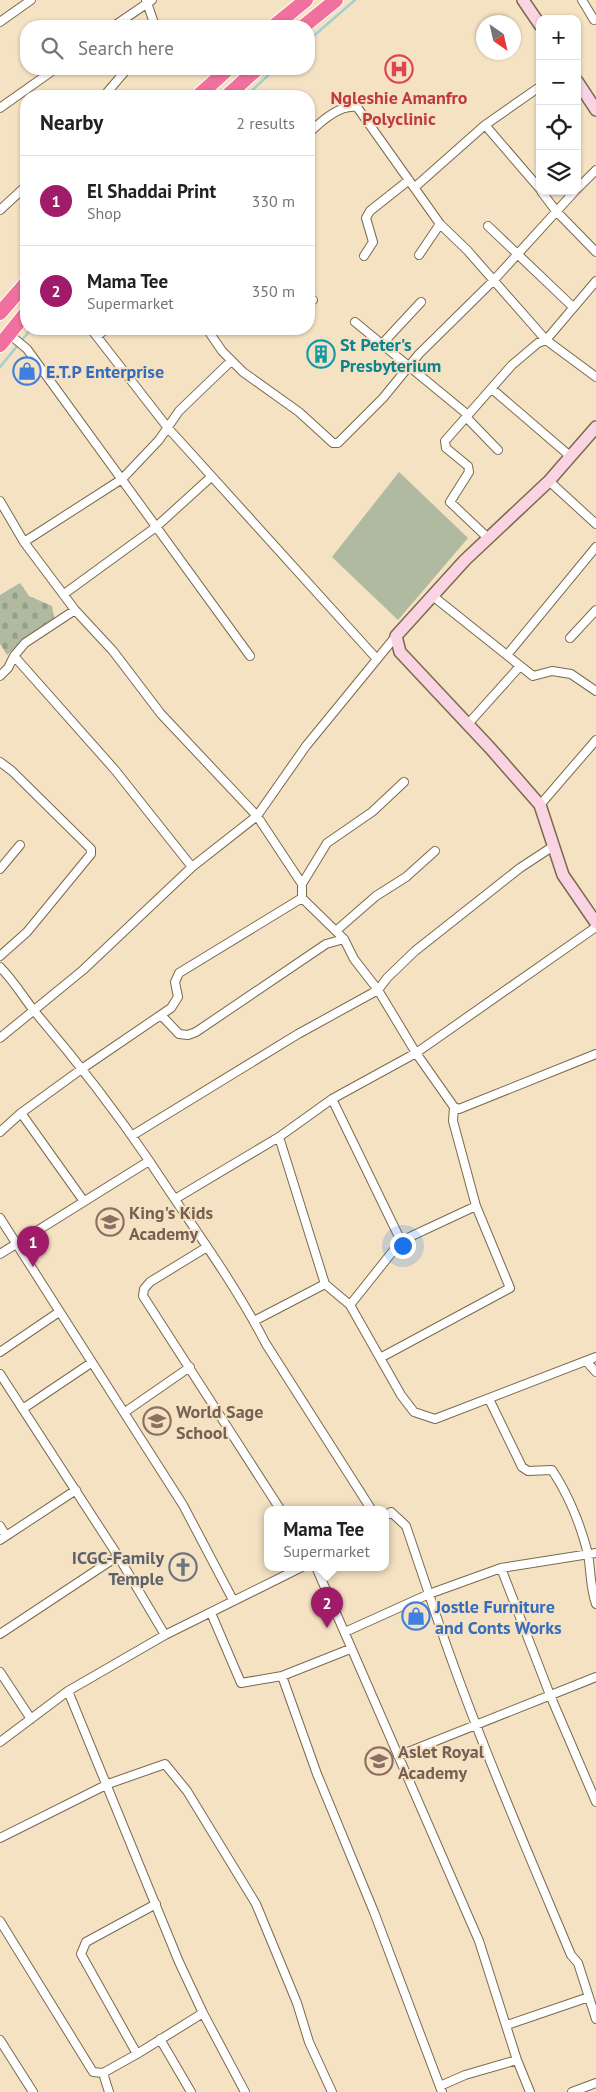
<!DOCTYPE html>
<meta charset="utf-8">
<style>
body{margin:0;font-family:"PT Sans",sans-serif;background:#f6f6f6;color:#202124}
.controls{position:absolute;right:15px;top:15px;display:grid;overflow:hidden;border-radius:10px;box-shadow:0 1px 4px #0004}
.controls button{width:45px;height:45px;display:grid;place-items:center;padding:0;border:0;border-bottom:1px solid #e0e0e0;background:#fff;color:#202124;font:25px sans-serif}
.compass{position:absolute;left:476px;top:15px;width:45px;height:45px;border-radius:50%;background:#fff;box-shadow:0 1px 4px #0004;rotate:146deg}
.you{position:absolute;left:402px;top:1245px;width:18px;height:18px;margin:-12px;border:4px solid #fff;border-radius:50%;background:#1a73e8;box-shadow:0 0 0 8px #1a73e833}
.badge{display:grid;place-items:center;width:32px;height:32px;border-radius:50%;background:#a01b6a;color:#fff;font-size:16px;font-weight:700}
.pin{position:absolute;translate:-50% -41px;filter:drop-shadow(0 1px 2px #0008)}
.pin::after{content:'';position:absolute;top:26px;width:18px;height:15px;background:inherit;clip-path:polygon(0 0,100% 0,50% 100%)}
.popup{position:absolute;left:264px;top:1506px;width:125px;height:65px;box-sizing:border-box;display:grid;place-content:center;border-radius:10px;background:#fff;filter:drop-shadow(0 1px 4px #0005);font-size:16px;white-space:nowrap;color:#757577}
.popup b{font-size:19px;color:#202124}
.popup::after{content:'';position:absolute;left:50%;top:100%;margin-left:-10px;border:10px solid transparent;border-top-color:#fff}
.list{margin:0;padding:0;list-style:none}
h2{display:flex;justify-content:space-between;align-items:center;height:65px;margin:0;padding:0 20px;font-size:21px}
h2 small{font-size:16px;font-weight:400;color:#757577}
.list li{display:grid;grid-template-columns:32px 1fr auto;gap:15px;align-items:center;box-sizing:border-box;height:90px;padding:0 20px;border-top:1px solid #e0e0e0}
.list b{display:block;font-size:19px;white-space:nowrap}
.list p{margin:0;font-size:16px;white-space:nowrap;color:#757577}
.list em{font-size:16px;font-style:normal;color:#757577}
.icon{flex:none;width:28px;height:28px;fill:none;stroke:currentColor;stroke-width:2;stroke-linecap:round;stroke-linejoin:round}
.map{position:relative;flex:none;width:596px;height:2092px;overflow:hidden}
.search{position:absolute;background:#fff;box-shadow:0 1px 4px #0004;left:20px;top:20px;width:295px;height:55px;display:flex;align-items:center;gap:12px;box-sizing:border-box;padding:0 18px;border-radius:20px;color:#757577;font-size:19px}
.panel{position:absolute;background:#fff;box-shadow:0 1px 4px #0004;left:20px;top:90px;width:295px;height:245px;border-radius:20px}
.map>svg:first-child{display:block}
.cemetery{fill:url(#cemetery-stones)}
.garden{fill:#afbaa1}
.lines{fill:none;stroke-linecap:round;stroke-linejoin:round}
.stream{stroke:#a2d0d2;stroke-width:2.5}
.street-casing{stroke:#7a6a4d;stroke-width:10}
.secondary-casing{stroke:#7a6a4d;stroke-width:14}
.highway-casing{stroke:#fff;stroke-width:16}
.street{stroke:#fff;stroke-width:8}
.secondary{stroke:#fad4e2;stroke-width:11}
.highway{stroke:#f0719d;stroke-width:14}
.labels{text-anchor:middle;dominant-baseline:central;stroke-width:4;stroke-linejoin:round;paint-order:stroke}
.health-label{font-size:18px;font-weight:bold;fill:#be3a42;stroke:#f4e2c2}
.culture-label{font-size:18px;font-weight:bold;fill:#0d838f;stroke:#f4e2c2;text-anchor:start}
.shop-label{font-size:18px;font-weight:bold;fill:#366cbe;stroke:#f4e2c2;text-anchor:start}
.education-label{font-size:18px;font-weight:bold;fill:#785e54;stroke:#f4e2c2;text-anchor:start}
.worship-label{font-size:18px;font-weight:bold;fill:#5b616d;stroke:#f4e2c2;text-anchor:end}
</style>
<div class="map">
<svg width="596" height="2092" viewBox="0 0 596 2092">
<defs>
<pattern id="cemetery-stones" width="16" height="16" patternUnits="userSpaceOnUse" patternTransform="scale(1.25)"><rect width="16" height="16" fill="#afbaa1"/><path d="M2 7V4a2 2 0 0 1 4 0v3zM10 15v-3a2 2 0 0 1 4 0v3z" fill="#969f8a"/></pattern>
</defs>
<rect width="100%" height="100%" fill="#f4e2c2"/>
<!-- cemetery -->
<path class="cemetery" d="M20,583L29,596L52,606L54,618L7,655L0,644V595Z"/>
<!-- garden -->
<path class="garden" d="M399,472L468,538L398,620L332,557Z"/>
<g class="lines">
<!-- stream -->
<path class="stream" d="M309,40L355,0
M246,96L275,69
M0,367L31,329"/>
<!-- street casing -->
<g class="street-casing">
<path id="street" d="M146,0L153,20L150,26
M582,0L594,20
M0,22L31,0
M114,26L152,0
M104,96L127,69
M0,108L55,69
M485,125L540,189
M309,133C320,122 340,104 357,107L440,224L467,250L546,340L596,377
M415,187L485,125L538,88
M577,189L596,170
M541,191L556,211L596,252
M0,210L26,186
M488,226L573,307
M419,255L440,224
M364,256L373,242L366,218L370,211L409,180
M309,299L313,300
M355,322L468,415
M91,329L168,428L376,658
M207,329L222,351L243,372L299,412L333,443H338L383,398L419,354L494,280L575,191
M9,334L27,349L250,656
M97,336L106,329
M382,344L421,302
M492,389L570,456
M466,417L498,450
M549,481L596,524
M0,501L24,542L75,610L113,651L161,714L257,816L302,884V898L344,939L354,959L378,990L416,1053L454,1107L459,1109L596,1054
M488,538L450,502L469,472L468,466L446,448L445,441L512,365L538,343L546,340L596,281
M24,542L122,479L159,440L179,411L231,361
M64,594L156,527L211,477
M434,597L533,676L552,671L571,674L596,691
M75,610L25,643L14,656L115,770L192,867
M570,638L596,610
M507,655L596,547
M0,676L8,668L14,656
M468,724L520,666
M0,762L12,771L91,849V854L27,932L0,956
M540,805L596,740
M0,869L20,845
M302,884L327,843L372,812L404,782
M337,930L376,896L406,877L435,851
M0,967C14,981 23,997 35,1012C76,1060 114,1109 150,1162C189,1222 233,1280 266,1344L371,1509
M162,1016L179,1034L188,1035L196,1032L326,944L344,939
M0,1038L83,970L192,867L257,816L306,746L396,636
M332,1099L401,1241L476,1206L453,1121L454,1107
M21,1113L83,1200
M0,1132L21,1113L83,1068L171,1008L178,997L175,982L179,973L302,898
M133,1135L298,1034L378,990L387,978L415,951L520,868L552,847
M279,1137L325,1284L350,1305L401,1395L414,1412L435,1419L596,1357
M175,1199L279,1137L332,1099L416,1053L596,927
M0,1218L183,1505L233,1600
M207,1247L150,1282L144,1289L143,1296L280,1509
M0,1254L149,1161
M350,1305L401,1241
M254,1321L325,1284
M0,1352L59,1312
M380,1358L510,1288L476,1206
M586,1361L596,1372
M0,1374L118,1556L165,1635
M489,1399L522,1467L528,1471L552,1470C568,1494 581,1526 588,1554C591,1571 590,1587 596,1604
M24,1408L91,1363
M125,1412L190,1367
M386,1515L391,1512L406,1526L429,1594L501,1568L596,1553
M0,1526L6,1536
M0,1540L76,1490
M316,1567L479,1941L517,2060L530,2092
M501,1568L550,1695L596,1802
M211,1613L241,1683L282,1676L350,1649
M345,1632L429,1594C469,1717 521,1836 571,1955L578,1963L596,2019
M0,1634L118,1556
M0,1672L31,1719
M282,1676L317,1774L374,1912L442,2092
M68,1691L179,1962L203,2013L245,2092
M0,1742L68,1691L165,1635L302,1567
M398,1756L596,1677
M0,1838L108,1784L165,1764L187,1791L256,1904L297,2003L309,2042L332,2092
M0,1921L93,2072L103,2073L137,2054L203,2013
M507,2025L589,1997
M160,2039L191,2092
M0,2040L33,2092
M137,2054L81,1954L86,1942L156,1904
M103,2073L109,2092
M440,2086L465,2075L517,2060
M572,2092L596,2083"/>
</g>
<!-- secondary casing -->
<g class="secondary-casing">
<path id="secondary" d="M523,0L540,25
M577,81L596,110
M596,427L549,481L465,560L396,636L400,652L491,749L540,805L563,875L596,923"/>
</g>
<!-- highway casing -->
<g class="highway-casing">
<path id="highway" d="M274,26L306,0
M304,26L336,0
M198,96L228,69
M227,96L257,69
M0,313L26,283
M0,345L26,313"/>
</g>
<!-- street -->
<use href="#street" class="street"/>
<!-- secondary -->
<use href="#secondary" class="secondary"/>
<!-- highway -->
<use href="#highway" class="highway"/>
</g>
<!-- icons -->
<defs>
<g id="hospital-ring" transform="scale(1.4375)"><circle r="9.5" fill="#f4e2c2" stroke="#e0444e" stroke-width="1.5"/><path d="M-5-5h3v3.5h4V-5h3V5h-3V1.5h-4V5h-3Z" fill="#e0444e"/></g>
<g id="building-ring" transform="scale(1.4375)"><circle r="9.5" fill="#f4e2c2" stroke="#0f9aa8" stroke-width="1.5"/><path d="M-4-6H4V6H1V3H-1V6H-4ZM-2.5-4.3h1.7v1.8h-1.7ZM.8-4.3h1.7v1.8H.8ZM-2.5-1h1.7V.8h-1.7ZM.8-1h1.7V.8H.8Z" fill="#0f9aa8"/></g>
<g id="shop-ring" transform="scale(1.4375)"><circle r="9.5" fill="#f4e2c2" stroke="#3f7fe0" stroke-width="1.5"/><path d="M-5-2.5h2.3a2.7 3.5 0 0 1 5.4 0H5L5.5 6h-11ZM-1.5-2.5h3a1.5 2.3 0 0 0-3 0Z" fill="#3f7fe0"/></g>
<g id="school-ring" transform="scale(1.4375)"><circle r="9.5" fill="#f4e2c2" stroke="#8d6e63" stroke-width="1.5"/><path d="M0-5L7-2L0 1L-7-2ZM-4 1L0 2.5L4 1V4Q0 6-4 4Z" fill="#8d6e63"/></g>
<g id="church-ring" transform="scale(1.4375)"><circle r="9.5" fill="#f4e2c2" stroke="#6b7280" stroke-width="1.5"/><path d="M-1.2-6h2.4v3.5h3.3v2.4h-3.3V6h-2.4V-.1h-3.3v-2.4h3.3Z" fill="#6b7280"/></g>
</defs>
<g fill-rule="evenodd">
<use href="#hospital-ring" x="399" y="69"/>
<use href="#building-ring" x="321" y="354"/>
<use href="#shop-ring" x="27" y="371"/>
<use href="#school-ring" x="110" y="1222"/>
<use href="#school-ring" x="157" y="1421"/>
<use href="#church-ring" x="183" y="1567"/>
<use href="#shop-ring" x="416" y="1616"/>
<use href="#school-ring" x="379" y="1761"/>
</g>
<g class="labels">
<!-- health labels -->
<g class="health-label">
<text x="399" y="97">Ngleshie Amanfro<tspan x="399" dy="21">Polyclinic</tspan></text>
</g>
<!-- culture labels -->
<g class="culture-label">
<text x="340" y="344">St Peter's<tspan x="340" dy="21">Presbyterium</tspan></text>
</g>
<!-- shop labels -->
<g class="shop-label">
<text x="46" y="371">E.T.P Enterprise</text>
<text x="435" y="1606">Jostle Furniture<tspan x="435" dy="21">and Conts Works</tspan></text>
</g>
<!-- education labels -->
<g class="education-label">
<text x="129" y="1212">King's Kids<tspan x="129" dy="21">Academy</tspan></text>
<text x="176" y="1411">World Sage<tspan x="176" dy="21">School</tspan></text>
<text x="398" y="1751">Aslet Royal<tspan x="398" dy="21">Academy</tspan></text>
</g>
<!-- worship labels -->
<g class="worship-label">
<text x="164" y="1557">ICGC-Family<tspan x="164" dy="21">Temple</tspan></text>
</g>
</g>
</svg>
<div class="controls">
<button>+</button>
<button>−</button>
<button><svg class="icon" aria-label="locate" viewBox="0 0 24 24"><circle cx="12" cy="12" r="6"/><path d="M12 2v4M12 18v4M2 12h4M18 12h4"/></svg></button>
<button><svg class="icon" aria-label="layers" viewBox="0 0 24 24"><path d="M12 4l9 5-9 5-9-5zM3 14l9 5 9-5"/></svg></button>
</div>
<svg class="compass" viewBox="-18 -18 36 36"><path d="M0-13l5 13h-10z" fill="#e53935"/><path d="M0 13l5-13h-10z" fill="#757577"/></svg>
<div class="you"></div>
<div class="pin badge" style="left:33px;top:1267px">1</div>
<div class="pin badge" style="left:327px;top:1628px">2</div>
<div class="popup"><b>Mama Tee</b>Supermarket</div>
<div class="search"><svg class="icon" aria-label="search" viewBox="0 0 24 24"><circle cx="10" cy="10" r="6"/><path d="M15 15l6 6"/></svg>Search here</div>
<section class="panel">
<h2>Nearby<small>2 results</small></h2>
<ul class="list">
<li><span class="badge">1</span><div><b>El Shaddai Print</b><p>Shop</p></div><em>330 m</em></li>
<li><span class="badge">2</span><div><b>Mama Tee</b><p>Supermarket</p></div><em>350 m</em></li>
</ul>
</section>
</div>
